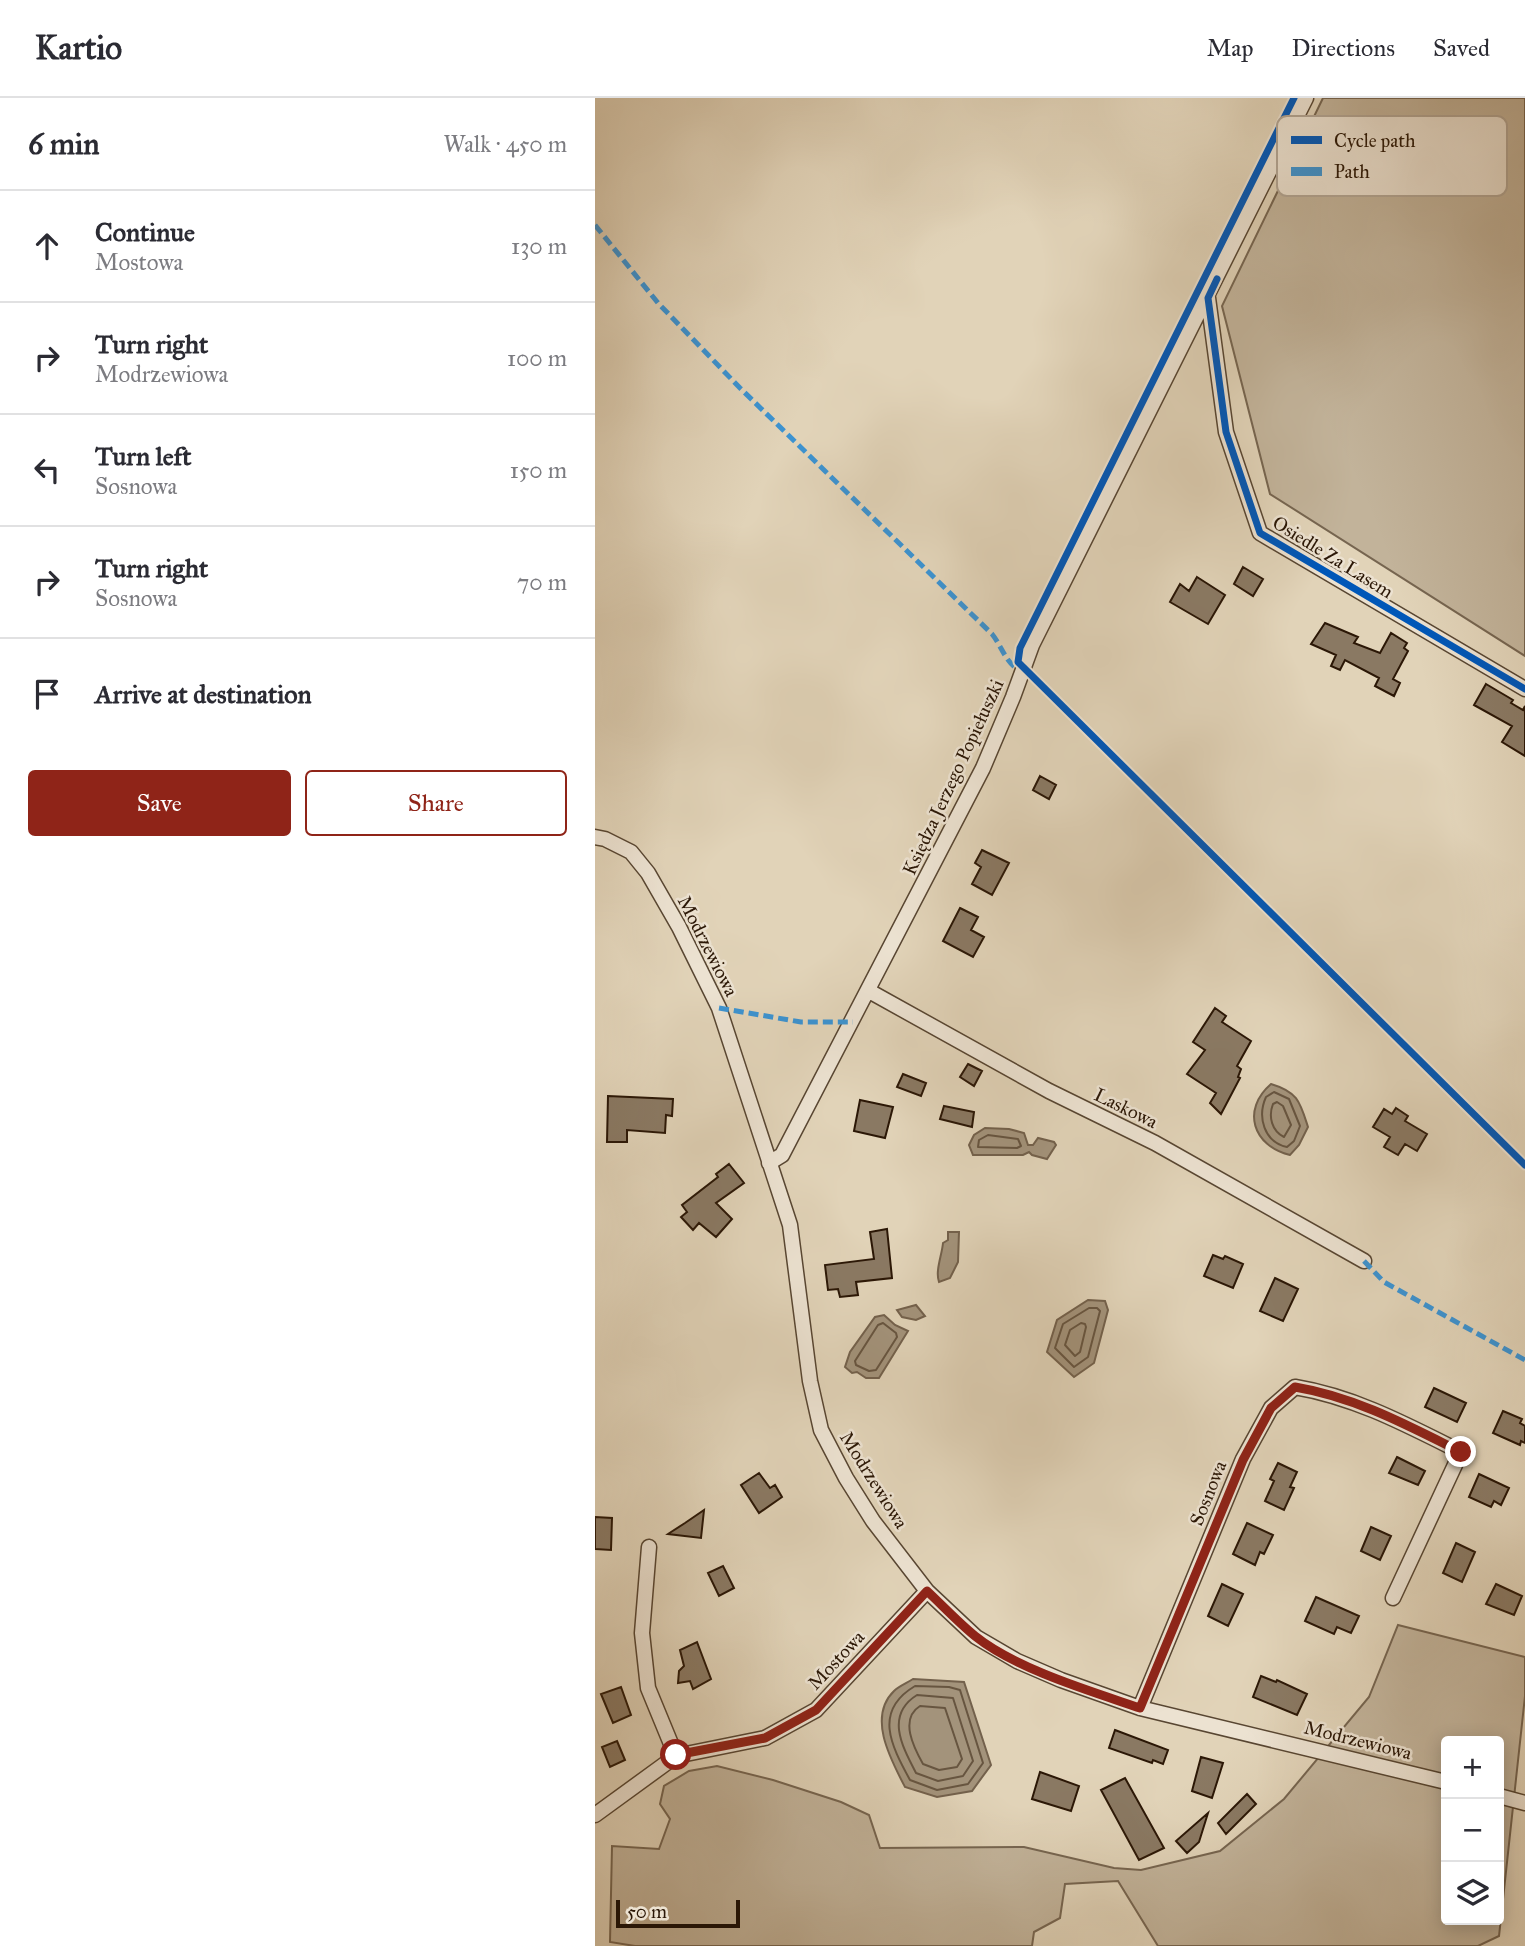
<!DOCTYPE html>
<meta charset="utf-8">
<style>
body{margin:0;font-family:"IM FELL Great Primer",serif;background:#f2f2f3;color:#2b2b33}
.controls{position:absolute;right:21px;bottom:21px;display:grid;overflow:hidden;border-radius:7px;box-shadow:0 4px 18px #0003}
.controls button{width:63px;height:63px;display:grid;place-items:center;padding:0;border:0;border-bottom:2px solid #e1e1e2;background:#fff;color:#2b2b33;font:35px sans-serif}
.scale{position:absolute;left:21px;bottom:18px;width:124px;box-sizing:border-box;padding-left:7px;border:4px solid #2b1706;border-top:0;font-size:19px;line-height:24px;white-space:nowrap;color:#2b1706;-webkit-text-stroke:5px #ece2d1;paint-order:stroke}
.stop{position:absolute;width:21px;height:21px;margin:-16px;border:5px solid #8f2418;border-radius:50%;background:#fff}
.stop.end{background:#8f2418;border-color:#fff;box-shadow:0 2px 7px #0008}
.list{margin:0;padding:0;list-style:none}
h2{display:flex;justify-content:space-between;align-items:center;height:91px;margin:0;padding:0 28px;font-size:30px}
h2 small{font-size:23px;font-weight:400;color:#7c7c81}
.list li{display:grid;grid-template-columns:46px 1fr auto;gap:21px;align-items:center;box-sizing:border-box;height:112px;padding:0 28px;border-top:2px solid #e1e1e2}
.list b{display:block;font-size:26px;white-space:nowrap}
.list p{margin:0;font-size:23px;white-space:nowrap;color:#7c7c81}
.list em{font-size:23px;font-style:normal;color:#7c7c81}
.actions{display:flex;gap:14px;padding:21px 28px}
.actions a{flex:1;padding:16px 0;border:2px solid #8f2418;border-radius:7px;text-align:center;font-size:24px;color:#8f2418}
.actions .main{background:#8f2418;color:#fff}
.icon{flex:none;width:38px;height:38px;fill:none;stroke:currentColor;stroke-width:2;stroke-linecap:round;stroke-linejoin:round}
.map{position:relative;flex:none;width:930px;height:1848px;overflow:hidden}
header{display:flex;align-items:center;gap:42px;box-sizing:border-box;height:98px;padding:0 35px;background:#fff;border-bottom:2px solid #e1e1e2}
header strong{font-size:33px}
nav{display:flex;gap:38px;margin-inline-start:auto;font-size:24px}
main{display:flex}
aside{flex:1;background:#fff}
.map>svg:first-child{display:block}
.green{fill:#c2b39a;stroke:#766550;stroke-width:2;fill-rule:evenodd}
.water{fill:#a3937b;stroke:#73614c;stroke-width:2}
.lines{fill:none;stroke-linecap:round;stroke-linejoin:round}
.shore{stroke:#675540;stroke-width:2}
.building{fill:#8a7963;stroke:#2b1706;stroke-width:2}
.minor-casing{stroke:#584632;stroke-width:17}
.minor{stroke:#ece2d1;stroke-width:14}
.quiet{stroke:#3c93d1;stroke-width:5;stroke-dasharray:10 5;stroke-linecap:butt}
.cycleway-casing{stroke:#ece2d1;stroke-width:11}
.cycleway{stroke:#0057b8;stroke-width:7}
.route{stroke:#8f2418;stroke-width:9}
.labels{text-anchor:middle;dominant-baseline:central;stroke-width:5;stroke-linejoin:round;paint-order:stroke}
.street-label{font-size:19px;fill:#2b1706;stroke:#ece2d1}
.key{fill:#ece2d1;stroke:#b2a594;stroke-width:2}
.key-label{font-size:19px;fill:#2b1706}
</style>
<header>
<strong>Kartio</strong>
<nav><a>Map</a><a>Directions</a><a>Saved</a></nav>
</header>
<main>
<aside>
<h2>6 min<small>Walk · 450 m</small></h2>
<ul class="list">
<li><svg class="icon" aria-label="ahead" viewBox="0 0 24 24"><path d="M12 20V5M6 11l6-6 6 6"/></svg><div><b>Continue</b><p>Mostowa</p></div><em>130 m</em></li>
<li><svg class="icon" aria-label="right" viewBox="0 0 24 24"><path d="M7 20v-9h11M14 6l5 5-5 5"/></svg><div><b>Turn right</b><p>Modrzewiowa</p></div><em>100 m</em></li>
<li><svg class="icon" aria-label="left" viewBox="0 0 24 24"><path d="M17 20v-9H6M10 6l-5 5 5 5"/></svg><div><b>Turn left</b><p>Sosnowa</p></div><em>150 m</em></li>
<li><svg class="icon" aria-label="right" viewBox="0 0 24 24"><path d="M7 20v-9h11M14 6l5 5-5 5"/></svg><div><b>Turn right</b><p>Sosnowa</p></div><em>70 m</em></li>
<li><svg class="icon" aria-label="arrive" viewBox="0 0 24 24"><path d="M6 21V4h12l-3 4 3 4H6"/></svg><div><b>Arrive at destination</b></div></li>
</ul>
<div class="actions"><a class="main">Save</a><a>Share</a></div>
</aside>
<div class="map">
<svg width="930" height="1848" viewBox="0 0 930 1848">
<rect width="100%" height="100%" fill="#e1d3b8"/>
<filter id="stains"><feTurbulence type="fractalNoise" baseFrequency=".00286" numOctaves="4"/><feColorMatrix values="0 0 0 0 .2 0 0 0 0 .09 0 0 0 0 .02 0 0 0 .5 -.17"/></filter>
<radialGradient id="worn" r=".72"><stop offset=".6" stop-color="#630" stop-opacity="0"/><stop offset="1" stop-color="#630" stop-opacity=".3"/></radialGradient>
<!-- green -->
<path class="green" d="M728,0H930V558L675,396L627,208Z
M803,1527L930,1559V1598L904,1838L883,1848H563L523,1783L470,1786L465,1820L439,1834L437,1848H40L15,1844L17,1748L64,1751L75,1721L65,1706L69,1688L94,1673L122,1668L178,1682L246,1704L274,1717L285,1750L429,1749L519,1770L546,1772L625,1753L689,1701L774,1599ZM851,1643H904V1822H851Z"/>
<!-- water -->
<path class="water" d="M676,986C703,994 705,1004 713,1029L704,1047L695,1057C658,1048 646,1012 676,986Z
M390,1030L414,1031L429,1035L433,1047H438L443,1040L459,1044L461,1047L452,1061L437,1057L434,1054L428,1057H378L374,1047L379,1037Z
M353,1134H364L363,1164L355,1180L344,1184C340,1173 347,1157 348,1145L353,1142Z
M493,1202L510,1203L513,1212L499,1265L479,1279L452,1254L462,1222Z
M321,1207L330,1218L321,1222L307,1219L302,1212Z
M289,1217L300,1227L313,1233L284,1280H271L262,1274L257,1275L250,1269L255,1254L280,1219Z
M318,1581L369,1584L396,1667L377,1693L342,1699L310,1689C296,1662 272,1619 299,1593C304,1588 312,1585 318,1581Z"/>
<g class="lines">
<!-- shore -->
<path class="shore" d="M679,994L694,1001L705,1028L699,1043L692,1049C669,1044 662,1019 671,999Z
M682,1004L688,1008L696,1027L689,1039C677,1033 673,1019 678,1006Z
M393,1037L423,1041L426,1048L422,1050L383,1049L384,1042Z
M494,1210H502L505,1213L493,1259L479,1269L460,1250L468,1226Z
M288,1225L301,1235L302,1239L281,1272L274,1273L261,1267L260,1263L283,1227Z
M486,1225L490,1226L491,1229L485,1254L480,1258L470,1247L475,1232Z
M320,1588L354,1589L365,1592L388,1665L373,1686L342,1692L315,1682C296,1647 278,1613 320,1588Z
M322,1597L358,1600L378,1663L368,1678L343,1683L321,1675C307,1648 290,1617 322,1597Z
M325,1608L350,1610L367,1661L362,1669L344,1672L328,1666C319,1650 304,1621 325,1608Z"/>
</g>
<!-- building -->
<path class="building" d="M648,469L668,481L658,498L639,486Z
M602,479L630,497L613,526L575,504L585,486L594,493Z
M730,525L763,539L759,545L785,555L796,535L812,545L809,550L813,553L798,581L805,585L799,598L780,588L784,580L750,562L745,572L736,568L741,557L716,546Z
M891,586L918,602L916,605L928,612L930,608V658L907,644L917,628L879,607Z
M445,678L461,687L454,701L438,692Z
M387,752L414,765L397,797L377,786L386,769L380,765Z
M365,810L383,819L376,832L389,839L378,859L348,843Z
M620,910L631,918L627,924L656,943L642,968L646,971L643,979L645,980L626,1016L615,1005L621,995L592,976L610,952L598,944Z
M373,966L387,973L379,988L365,979Z
M308,976L331,985L326,998L302,989Z
M13,998L78,1001L77,1018L71,1017L70,1035L32,1032V1044H12Z
M265,1002L298,1009L290,1040L259,1033Z
M349,1008L379,1014L377,1029L345,1021Z
M801,1010L813,1018L810,1023L832,1036L822,1053L810,1046L803,1057L789,1049L795,1039L778,1029L789,1011L797,1016Z
M134,1066L149,1085L121,1105L137,1121L121,1139L104,1125L98,1132L86,1119L92,1114L87,1107L123,1079L121,1076Z
M292,1131L297,1180L261,1184L263,1197L245,1199L243,1191L233,1192L230,1167L279,1161L275,1134Z
M618,1157L628,1161L630,1158L648,1166L638,1190L609,1178Z
M680,1180L703,1191L688,1223L665,1213Z
M839,1290L871,1305L862,1324L830,1309Z
M908,1313L927,1321L925,1325L930,1328V1345L926,1343L925,1347L898,1335Z
M802,1359L830,1373L823,1387L794,1375Z
M683,1365L702,1374L695,1389L699,1390L689,1412L670,1403L679,1383L675,1381Z
M164,1375L175,1390L180,1387L187,1399L164,1415L146,1387Z
M884,1376L914,1390L906,1407L899,1403L896,1409L874,1399Z
M109,1412L106,1440L73,1436L90,1425Z
M0,1419L17,1420L16,1452L0,1451Z
M652,1425L678,1437L669,1456L665,1454L660,1467L638,1456Z
M776,1429L796,1438L785,1462L766,1453Z
M861,1445L880,1454L867,1484L848,1475Z
M128,1468L139,1490L124,1498L113,1475Z
M627,1486L648,1496L633,1528L613,1518Z
M901,1486L927,1498L919,1517L891,1506Z
M721,1499L764,1518L756,1535L742,1529L739,1536L710,1523Z
M102,1544L116,1581L98,1591L95,1583L83,1585L84,1573L89,1568L85,1552Z
M666,1578L681,1584L682,1582L712,1596L702,1617L658,1599Z
M26,1589L36,1617L18,1625L6,1596Z
M520,1632L573,1652L568,1666L558,1662L557,1665L514,1650Z
M22,1643L30,1662L15,1669L7,1649Z
M606,1659L628,1665L617,1700L597,1693Z
M445,1674L484,1688L476,1713L437,1701Z
M530,1680L569,1750L544,1762L506,1692Z
M652,1696L661,1706L631,1736L623,1725Z
M613,1715L604,1744L592,1755L581,1743Z"/>
<g class="lines">
<!-- minor casing -->
<g class="minor-casing">
<path id="minor" d="M613,200L631,334L665,435L930,591
M0,739L10,741L36,754L53,775L84,829L124,910L195,1127L215,1283L226,1332L251,1380L278,1423L332,1493L381,1539L422,1563L466,1582L545,1610L851,1684
M274,893L454,993L560,1045L769,1163
M174,1065L187,1057L388,670L418,599L437,547L711,0
M54,1449L47,1535L53,1590L81,1658
M545,1610L648,1361L676,1310L700,1289C760,1299 812,1327 866,1354L798,1500
M904,1698L930,1705
M0,1717L81,1658L170,1640L221,1612L332,1493"/>
</g>
<!-- minor -->
<use href="#minor" class="minor"/>
<!-- quiet -->
<path class="quiet" d="M0,127L63,205L145,290L397,536C406,547 411,565 423,571
M124,910L206,924H258
M769,1163L789,1184L930,1262"/>
<!-- cycleway casing -->
<g class="cycleway-casing">
<path id="cycleway" d="M699,0L425,550L423,564L930,1067
M622,181L613,200L631,334L665,435L930,591"/>
</g>
<!-- cycleway -->
<use href="#cycleway" class="cycleway"/>
</g>
<g class="lines">
<!-- route -->
<path class="route" d="M81,1657L170,1640L221,1612L332,1493C348,1508 363,1524 380,1538C421,1571 495,1593 545,1610L648,1362L676,1310L700,1289C760,1299 812,1327 866,1354"/>
</g>
<g class="labels">
<!-- street labels -->
<g class="street-label">
<text transform="translate(738 459) rotate(32)">Osiedle Za Lasem</text>
<text transform="translate(358 679) rotate(-65)">Księdza Jerzego Popiełuszki</text>
<text transform="translate(113 848) rotate(63)">Modrzewiowa</text>
<text transform="translate(531 1010) rotate(26)">Laskowa</text>
<text transform="translate(279 1382) rotate(58)">Modrzewiowa</text>
<text transform="translate(613 1395) rotate(-68)">Sosnowa</text>
<text transform="translate(241 1562) rotate(-47)">Mostowa</text>
<text transform="translate(763 1642) rotate(14)">Modrzewiowa</text>
</g>
</g>
<!-- legend -->
<rect x="682" y="18" width="230" height="80" rx="10" class="key"/>
<rect x="696" y="38" width="31" height="8" fill="#0057b8"/>
<rect x="696" y="69" width="31" height="9" fill="#3c93d1"/>
<g class="key-label">
<text x="739" y="49">Cycle path</text>
<text x="739" y="80">Path</text>
</g>
<rect width="100%" height="100%" filter="url(#stains)"/>
<rect width="100%" height="100%" fill="url(#worn)"/>
</svg>
<div class="controls">
<button>+</button>
<button>−</button>
<button><svg class="icon" aria-label="layers" viewBox="0 0 24 24"><path d="M12 4l9 5-9 5-9-5zM3 14l9 5 9-5"/></svg></button>
</div>
<div class="scale">50 m</div>
<div class="stop" style="left:81px;top:1657px"></div>
<div class="stop end" style="left:866px;top:1354px"></div>
</div>
</main>
